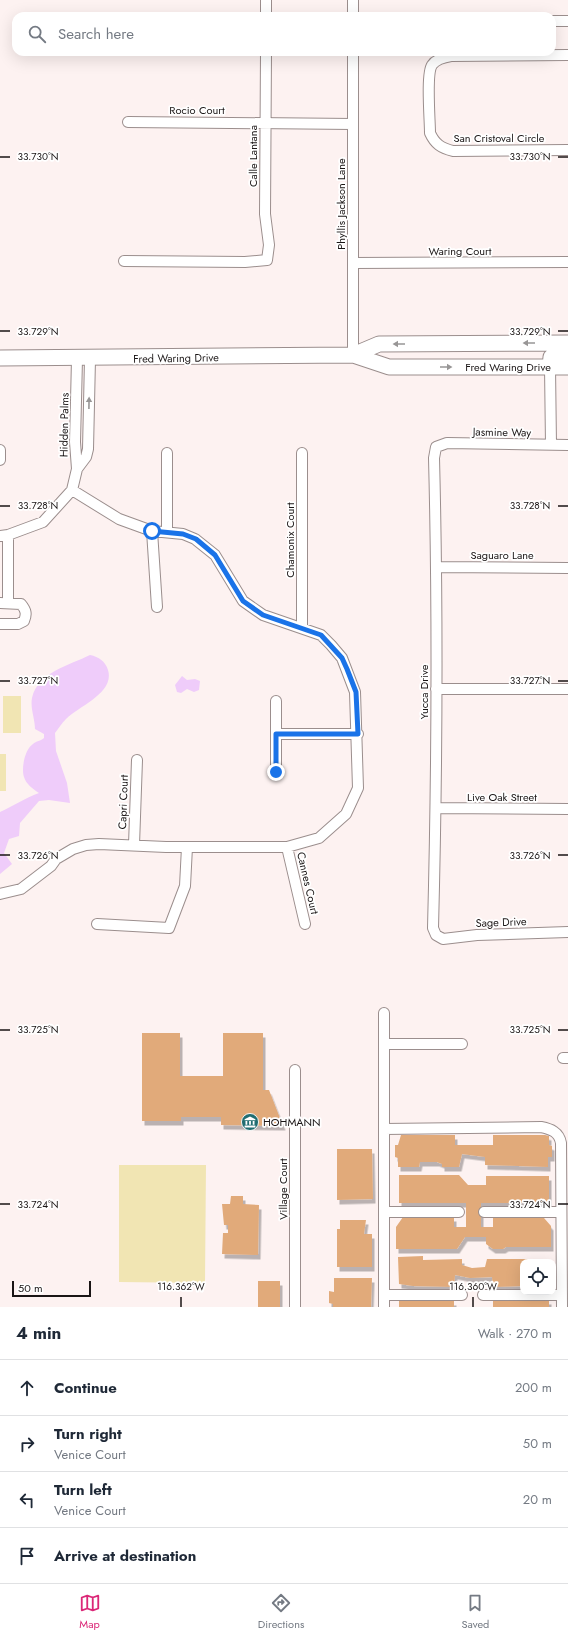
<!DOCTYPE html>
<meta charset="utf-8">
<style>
body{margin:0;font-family:Jost,sans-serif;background:#f6f6f7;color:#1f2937}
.controls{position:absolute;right:12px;bottom:12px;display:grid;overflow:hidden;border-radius:8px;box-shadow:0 4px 16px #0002}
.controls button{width:36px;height:36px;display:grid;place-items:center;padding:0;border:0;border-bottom:1px solid #e0e1e3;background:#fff;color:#1f2937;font:20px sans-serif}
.scale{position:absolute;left:12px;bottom:10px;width:79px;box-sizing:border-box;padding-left:4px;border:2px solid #1a1515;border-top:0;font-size:11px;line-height:14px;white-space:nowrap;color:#1a1515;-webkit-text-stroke:3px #fff;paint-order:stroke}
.stop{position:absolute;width:12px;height:12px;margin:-9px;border:3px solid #1a73e8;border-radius:50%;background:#fff}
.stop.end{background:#1a73e8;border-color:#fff;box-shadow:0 1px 4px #0008}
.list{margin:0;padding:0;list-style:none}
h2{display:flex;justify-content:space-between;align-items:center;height:52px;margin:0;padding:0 16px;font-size:17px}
h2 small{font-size:13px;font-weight:400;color:#747a83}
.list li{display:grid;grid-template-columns:26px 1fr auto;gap:12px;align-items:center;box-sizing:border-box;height:56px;padding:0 16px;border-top:1px solid #e0e1e3}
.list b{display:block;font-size:15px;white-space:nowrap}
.list p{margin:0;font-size:13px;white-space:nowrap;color:#747a83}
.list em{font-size:13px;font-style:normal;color:#747a83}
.icon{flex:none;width:22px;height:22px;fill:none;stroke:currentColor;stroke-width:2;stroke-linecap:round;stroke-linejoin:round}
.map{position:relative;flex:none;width:568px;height:1307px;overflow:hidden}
.search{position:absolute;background:#fff;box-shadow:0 4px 16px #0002;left:12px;right:12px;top:12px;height:44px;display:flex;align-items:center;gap:10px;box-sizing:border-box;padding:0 14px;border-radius:12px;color:#747a83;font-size:15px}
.sheet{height:276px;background:#fff}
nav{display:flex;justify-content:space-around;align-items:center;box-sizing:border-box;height:56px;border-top:1px solid #e0e1e3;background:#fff;font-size:11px;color:#747a83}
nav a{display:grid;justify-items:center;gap:2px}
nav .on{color:#db2777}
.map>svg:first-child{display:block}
.green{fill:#f1e5b3}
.water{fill:#efccfa}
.building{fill:#e1aa7a;filter:url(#shadow)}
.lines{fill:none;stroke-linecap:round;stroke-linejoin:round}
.street-casing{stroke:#9b8e8d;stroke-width:12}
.secondary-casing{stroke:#9b8e8d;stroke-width:17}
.street{stroke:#fff;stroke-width:10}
.secondary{stroke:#fff;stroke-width:15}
.oneway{fill:#989696}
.route{stroke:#1a73e8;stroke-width:5}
.ticks{fill:none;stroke:#1a1515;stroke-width:1.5}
.labels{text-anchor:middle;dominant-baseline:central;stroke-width:3.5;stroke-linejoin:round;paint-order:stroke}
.street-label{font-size:11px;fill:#1a1515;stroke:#fff}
.poi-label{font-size:11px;fill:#1a1515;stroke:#fff;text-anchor:start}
.ticks-label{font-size:10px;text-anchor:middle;fill:#1a1515;stroke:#fff;stroke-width:3.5;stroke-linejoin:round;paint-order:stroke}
</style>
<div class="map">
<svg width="568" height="1307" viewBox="0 0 568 1307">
<defs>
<filter id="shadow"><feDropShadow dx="2.5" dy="4.5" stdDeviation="0" flood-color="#0004"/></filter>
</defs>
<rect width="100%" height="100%" fill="#fdf2f1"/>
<!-- green -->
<path class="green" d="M3,696H21V733H3Z
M0,754H6V791H0Z
M119,1165H206L205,1283L119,1282Z"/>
<!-- water -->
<path class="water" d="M90,655C99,657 105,661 108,670C115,693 79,706 66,719C62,723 58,729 55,733L56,751L67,783L70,803L49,800L39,801L20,823L19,836L9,839L4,853L12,864L0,874V812C13,806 25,798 39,793C33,789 26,784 24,777C21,768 25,749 33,744C36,741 41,741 44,738V734L35,729C35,719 30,708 32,698C38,672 70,665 90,655Z
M182,676L187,680L195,679L200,681L199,690L194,692L187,689L181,693L177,692L175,685Z"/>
<!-- building -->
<path class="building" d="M142,1033H180V1076H223V1033H263V1090H269L283,1126L221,1125V1117H181V1121H142Z
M401,1135H455V1145H493V1135H545L549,1136V1145L552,1146V1157H548V1167L485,1165V1157L462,1154L459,1167H442V1164L437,1162H420L419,1167H398V1158L395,1157V1145H398Z
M337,1149H372L373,1199L337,1200Z
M399,1175H459L468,1185H486V1176H549V1203H481V1227H493V1218H544L551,1226V1247H506L503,1249H493L486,1244V1237H465L457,1249H396V1227L403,1217H454V1227H466V1203H399Z
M231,1196H243V1204L259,1205L258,1255L222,1254L223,1233H228V1225H224L222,1204H230Z
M340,1220H366L364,1234H372V1267H337V1229H340Z
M423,1256V1260L462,1259V1265L472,1268L485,1267L487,1259H548V1262H523V1286L493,1287L492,1277L470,1278L455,1275L454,1287L413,1286L399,1284L398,1257Z
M334,1278H372L371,1307H333V1304L329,1303V1291L334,1292Z
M258,1281H280V1307H258Z
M493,1300H549V1307H493Z
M399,1301H454V1307H399Z"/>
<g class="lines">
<!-- street casing -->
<g class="street-casing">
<path id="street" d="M266,16V0
M353,16V0
M552,21H568
M568,55L451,56C445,57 436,59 432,65C426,74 430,120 430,133C435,144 441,148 453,151L568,150
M128,122L353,124
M124,261L245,262L267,260L269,245L265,214L266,52
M353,263L568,262
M353,355V52
M550,367L551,445
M568,445L447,443L436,447L434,458C438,615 437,772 433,928L436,935L443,939L477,935L568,932
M0,450V460
M167,453V531
M77,469L86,457L88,449L90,359
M152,531L157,607
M8,535V603
M0,536L8,535L43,522L72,490L77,469L75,442L77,359
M436,567L568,568
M0,603L21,604C26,610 27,614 24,621L18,624H0
M302,627V453
M436,689H568
M276,701V772
M276,734H358
M436,808L568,809
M134,845L137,760
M287,847L305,924
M0,894L21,889L51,866L56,859L73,849L86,845L99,844L166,847H287L319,838L346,814L358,788L355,692L342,658L331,645L321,635L263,615L243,601L215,555L195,539L183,534L152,531L119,519L72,490
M97,924L169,928L185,886L187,847
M384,1044H462
M563,1058H568
M295,1070V1307
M384,1129L541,1127C551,1129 559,1132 561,1143L562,1307
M384,1212H459
M484,1212H561
M384,1295H462
M483,1295H562
M384,1307V1013"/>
</g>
<!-- secondary casing -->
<g class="secondary-casing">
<path id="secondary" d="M353,355L379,344L568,343
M0,358L353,355L389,367H568
M550,367L551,357L554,355L568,354"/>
</g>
<!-- street -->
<use href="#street" class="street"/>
<!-- secondary -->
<use href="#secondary" class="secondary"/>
</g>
<!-- one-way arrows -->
<defs><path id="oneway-solid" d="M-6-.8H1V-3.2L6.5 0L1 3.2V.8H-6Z"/></defs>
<g class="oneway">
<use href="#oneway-solid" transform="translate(529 343) rotate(180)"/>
<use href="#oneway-solid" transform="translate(399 344) rotate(180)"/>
<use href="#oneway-solid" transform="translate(446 367)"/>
<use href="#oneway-solid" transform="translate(89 403) rotate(-89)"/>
</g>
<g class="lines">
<!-- route -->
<path class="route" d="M152,531L183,534L196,539L215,555L243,601L263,615L321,635L342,658L347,669L356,692L358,734H276V772"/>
</g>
<!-- ticks -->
<path class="ticks" d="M0,157H10M558,157H568M0,331H10M558,331H568M0,506H10M558,506H568M0,681H10M558,681H568M0,855H10M558,855H568M0,1030H10M558,1030H568M0,1204H10M558,1204H568M181,1297V1307M473,1297V1307"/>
<!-- icons -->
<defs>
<g id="museum-disc" transform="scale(0.9)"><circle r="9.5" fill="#216d71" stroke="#fff"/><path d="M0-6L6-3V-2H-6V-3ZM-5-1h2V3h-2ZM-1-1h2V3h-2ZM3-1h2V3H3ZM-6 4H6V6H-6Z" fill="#fff"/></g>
</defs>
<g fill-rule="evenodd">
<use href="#museum-disc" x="250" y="1122"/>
</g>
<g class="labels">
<!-- street labels -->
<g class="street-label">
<text x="197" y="110">Rocio Court</text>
<text x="499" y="138">San Cristoval Circle</text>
<text transform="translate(253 156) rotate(-90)">Calle Lantana</text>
<text transform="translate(341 204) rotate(-90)">Phyllis Jackson Lane</text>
<text x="460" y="251">Waring Court</text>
<text transform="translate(176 358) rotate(-1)">Fred Waring Drive</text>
<text x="508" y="367">Fred Waring Drive</text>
<text transform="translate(64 425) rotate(-89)">Hidden Palms</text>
<text transform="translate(502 432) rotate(1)">Jasmine Way</text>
<text transform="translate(290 540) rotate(-90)">Chamonix Court</text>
<text x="502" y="555">Saguaro Lane</text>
<text transform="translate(424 692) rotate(-90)">Yucca Drive</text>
<text x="502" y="797">Live Oak Street</text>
<text transform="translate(123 802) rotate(-88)">Capri Court</text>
<text transform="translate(308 883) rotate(77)">Cannes Court</text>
<text transform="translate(501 922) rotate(-2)">Sage Drive</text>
<text transform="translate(283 1189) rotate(-90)">Village Court</text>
</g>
<!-- poi labels -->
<g class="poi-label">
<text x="263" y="1122">HOHMANN</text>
</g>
</g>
<g class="ticks-label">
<text x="38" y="160">33.730°N</text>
<text x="530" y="160">33.730°N</text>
<text x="38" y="335">33.729°N</text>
<text x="530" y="335">33.729°N</text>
<text x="38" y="509">33.728°N</text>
<text x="530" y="509">33.728°N</text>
<text x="38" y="684">33.727°N</text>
<text x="530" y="684">33.727°N</text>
<text x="38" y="859">33.726°N</text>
<text x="530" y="859">33.726°N</text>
<text x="38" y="1033">33.725°N</text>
<text x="530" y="1033">33.725°N</text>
<text x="38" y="1208">33.724°N</text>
<text x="530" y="1208">33.724°N</text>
<text x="181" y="1290">116.362°W</text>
<text x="473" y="1290">116.360°W</text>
</g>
</svg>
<div class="controls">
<button><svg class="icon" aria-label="locate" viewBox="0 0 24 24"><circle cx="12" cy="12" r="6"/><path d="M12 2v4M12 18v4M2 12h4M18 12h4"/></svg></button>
</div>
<div class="scale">50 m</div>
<div class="stop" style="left:152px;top:531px"></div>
<div class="stop end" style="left:276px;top:772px"></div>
<div class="search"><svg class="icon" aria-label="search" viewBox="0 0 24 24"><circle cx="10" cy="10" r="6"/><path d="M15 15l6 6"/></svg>Search here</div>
</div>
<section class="sheet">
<h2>4 min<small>Walk · 270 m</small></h2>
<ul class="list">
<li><svg class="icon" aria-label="ahead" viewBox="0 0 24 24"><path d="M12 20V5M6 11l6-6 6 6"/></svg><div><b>Continue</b></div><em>200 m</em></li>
<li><svg class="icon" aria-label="right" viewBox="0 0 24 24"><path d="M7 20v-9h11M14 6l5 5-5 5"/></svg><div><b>Turn right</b><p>Venice Court</p></div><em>50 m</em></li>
<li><svg class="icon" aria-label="left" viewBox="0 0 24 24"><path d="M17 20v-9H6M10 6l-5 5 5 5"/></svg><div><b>Turn left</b><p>Venice Court</p></div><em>20 m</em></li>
<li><svg class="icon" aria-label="arrive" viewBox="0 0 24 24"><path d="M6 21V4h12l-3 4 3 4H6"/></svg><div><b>Arrive at destination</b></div></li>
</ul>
</section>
<nav>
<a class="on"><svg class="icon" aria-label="map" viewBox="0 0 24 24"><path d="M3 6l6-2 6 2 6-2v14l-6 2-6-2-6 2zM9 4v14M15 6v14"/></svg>Map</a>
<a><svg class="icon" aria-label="directions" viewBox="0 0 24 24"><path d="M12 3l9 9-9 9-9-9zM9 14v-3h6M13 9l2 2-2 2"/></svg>Directions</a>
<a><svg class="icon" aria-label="saved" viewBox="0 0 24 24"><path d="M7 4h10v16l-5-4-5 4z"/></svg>Saved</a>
</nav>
